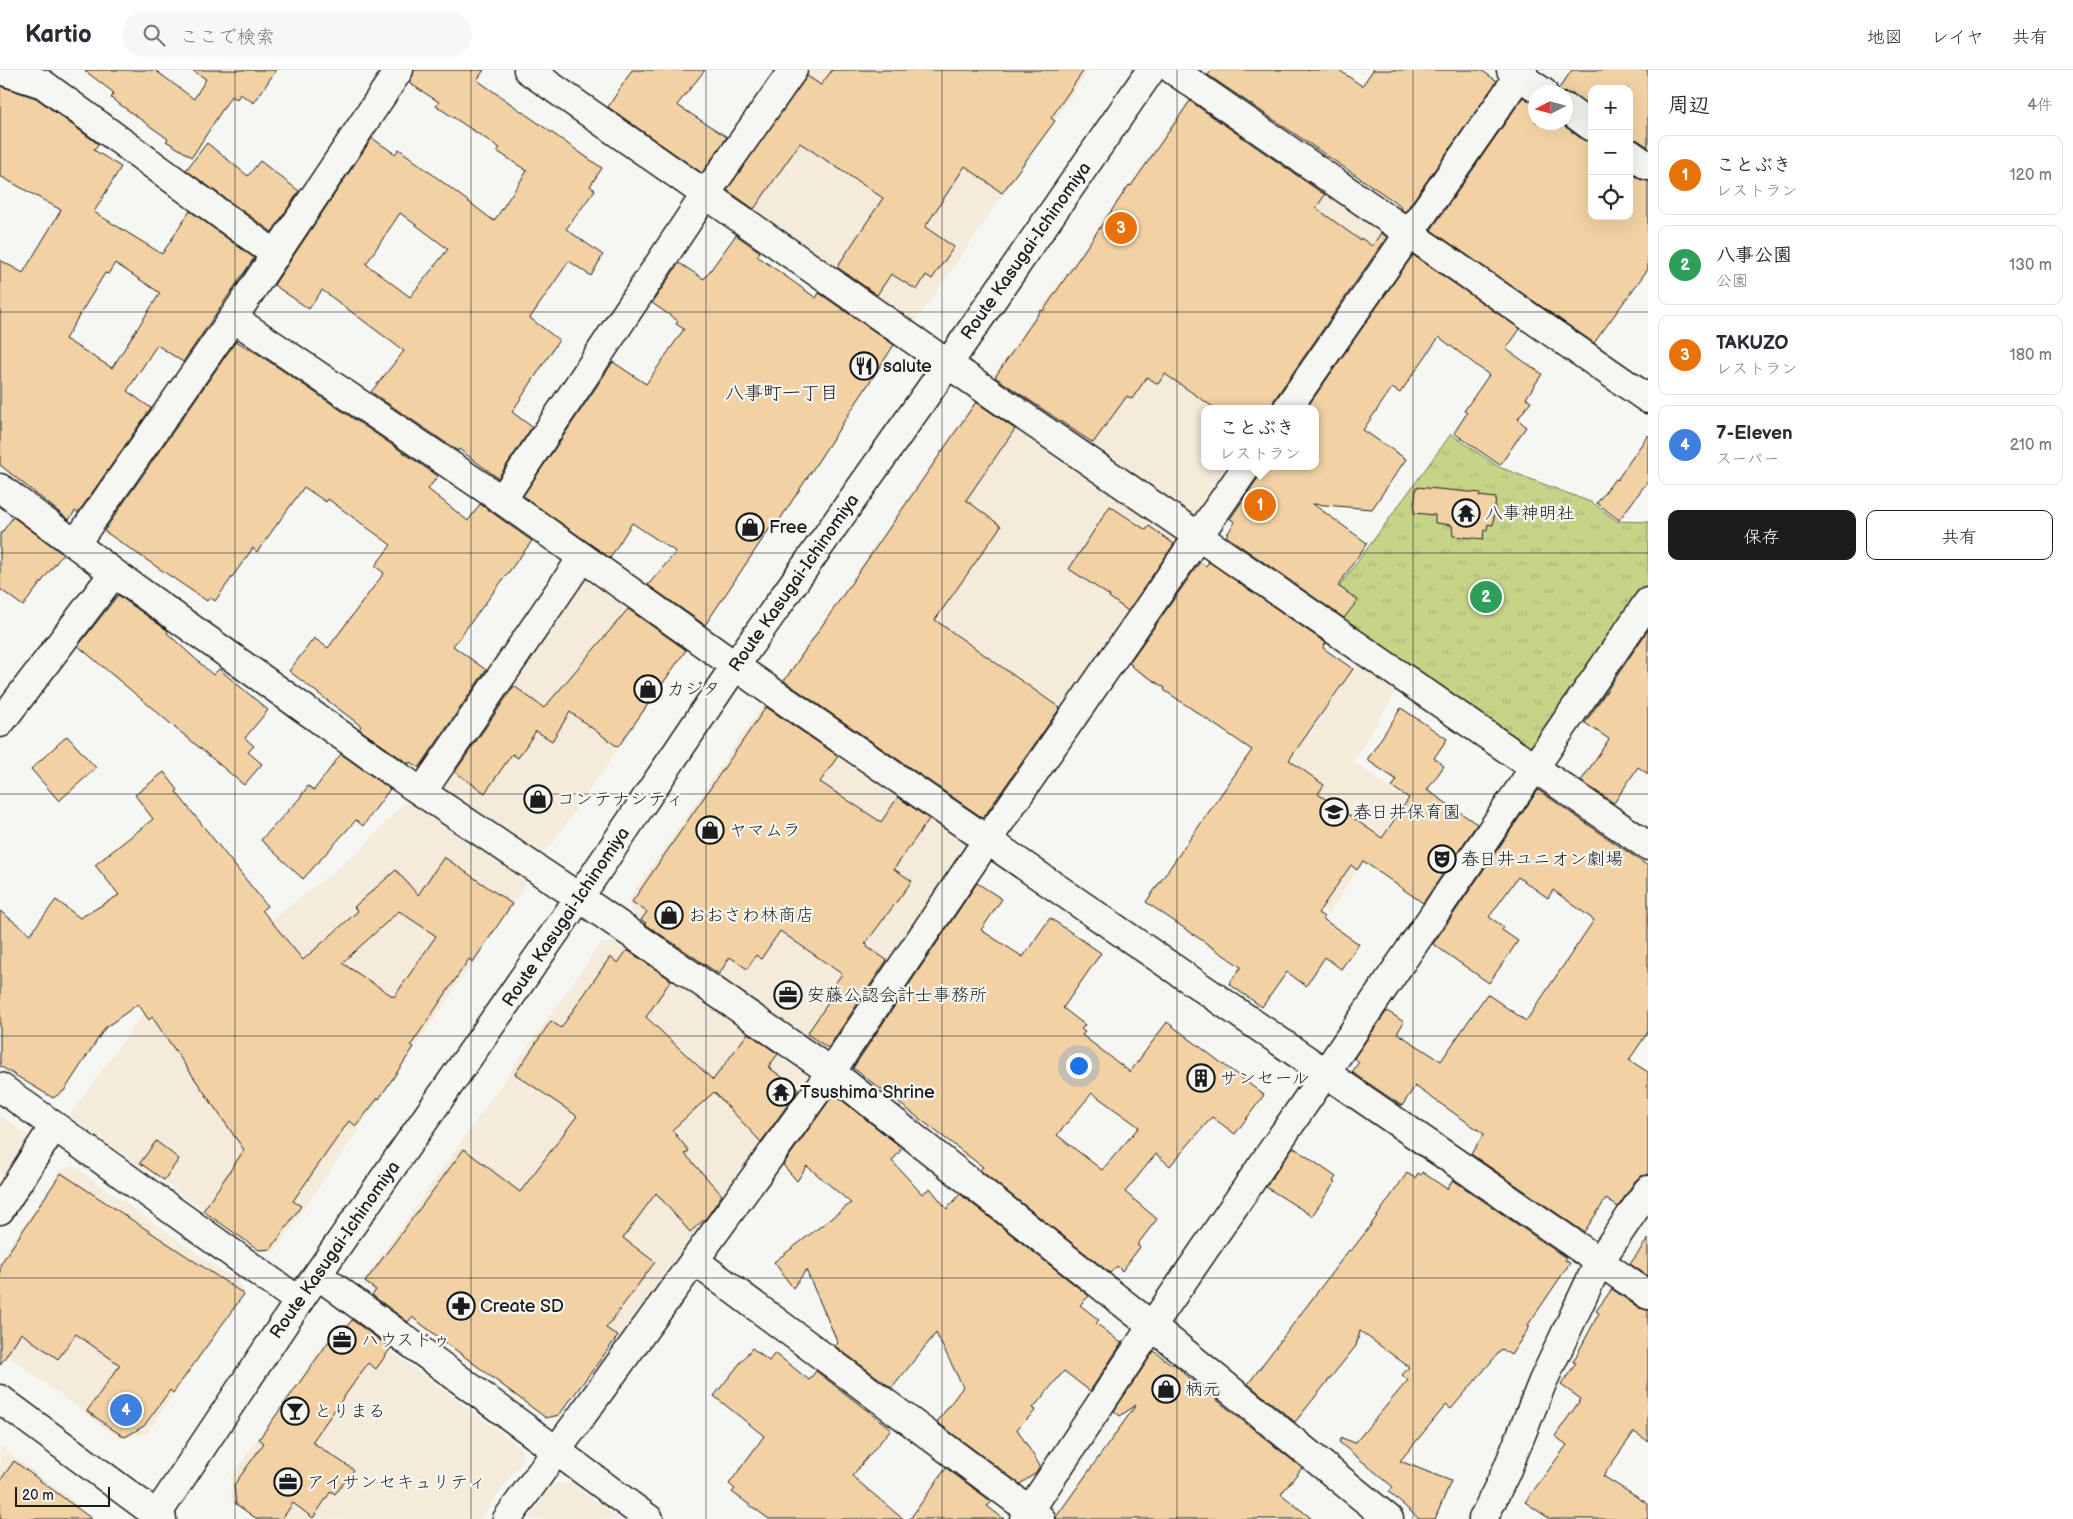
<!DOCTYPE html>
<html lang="ja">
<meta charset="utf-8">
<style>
body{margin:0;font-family:"Balsamiq Sans","Klee One",sans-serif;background:#f7f7f7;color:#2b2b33}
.controls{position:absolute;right:15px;top:15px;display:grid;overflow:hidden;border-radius:10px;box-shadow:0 5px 20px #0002}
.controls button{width:45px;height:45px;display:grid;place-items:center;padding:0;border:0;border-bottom:1px solid #e1e1e2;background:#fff;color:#2b2b33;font:25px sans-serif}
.compass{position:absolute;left:1528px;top:15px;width:45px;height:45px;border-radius:50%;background:#fff;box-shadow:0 5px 20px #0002;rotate:264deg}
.scale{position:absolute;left:15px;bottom:12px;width:95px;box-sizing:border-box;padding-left:5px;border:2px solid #1c1c1c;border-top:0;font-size:14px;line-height:18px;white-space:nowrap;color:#1c1c1c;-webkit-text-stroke:4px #f6f6f2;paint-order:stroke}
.you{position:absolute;left:1078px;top:995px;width:18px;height:18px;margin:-12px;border:4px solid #fff;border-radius:50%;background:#1a73e8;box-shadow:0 0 0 8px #1a73e833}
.badge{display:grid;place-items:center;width:32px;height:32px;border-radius:50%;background:#1c1c1c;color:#fff;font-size:16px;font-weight:700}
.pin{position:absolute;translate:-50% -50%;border:2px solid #fff;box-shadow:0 1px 5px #0006}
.popup{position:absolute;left:1201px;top:335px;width:118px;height:65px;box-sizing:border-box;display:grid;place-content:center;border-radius:10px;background:#fff;filter:drop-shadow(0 1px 4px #0005);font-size:16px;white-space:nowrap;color:#7c7c81}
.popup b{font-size:19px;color:#2b2b33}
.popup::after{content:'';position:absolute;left:50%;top:100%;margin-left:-10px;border:10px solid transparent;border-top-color:#fff}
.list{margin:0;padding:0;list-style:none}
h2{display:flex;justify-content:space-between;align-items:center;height:65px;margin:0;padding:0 20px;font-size:21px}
h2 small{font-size:16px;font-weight:400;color:#7c7c81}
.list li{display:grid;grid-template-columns:32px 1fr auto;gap:15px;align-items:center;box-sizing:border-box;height:80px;margin:0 10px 10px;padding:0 10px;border:1px solid #e1e1e2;border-radius:10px}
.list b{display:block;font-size:19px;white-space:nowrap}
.list p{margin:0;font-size:16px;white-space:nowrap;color:#7c7c81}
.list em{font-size:16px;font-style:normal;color:#7c7c81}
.actions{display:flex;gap:10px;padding:15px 20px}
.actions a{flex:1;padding:11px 0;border:1px solid #1c1c1c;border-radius:10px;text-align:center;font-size:18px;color:#1c1c1c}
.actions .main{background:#1c1c1c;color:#fff}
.icon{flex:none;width:28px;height:28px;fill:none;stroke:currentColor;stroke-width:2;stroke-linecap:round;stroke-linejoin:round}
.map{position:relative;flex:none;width:1648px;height:1449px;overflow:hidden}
header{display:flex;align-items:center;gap:30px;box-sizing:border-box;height:70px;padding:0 25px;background:#fff;border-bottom:1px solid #e1e1e2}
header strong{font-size:24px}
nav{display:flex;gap:28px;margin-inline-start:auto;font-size:18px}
.search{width:350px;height:45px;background:#f7f7f7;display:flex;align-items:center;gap:12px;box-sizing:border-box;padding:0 18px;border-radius:28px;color:#7c7c81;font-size:19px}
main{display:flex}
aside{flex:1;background:#fff}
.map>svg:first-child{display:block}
.built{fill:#f5ebdb}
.park{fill:url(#park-tufts);stroke:#717852}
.building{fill:#f2d2a4;stroke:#1c1c1c;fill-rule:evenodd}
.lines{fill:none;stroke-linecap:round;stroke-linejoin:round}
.minor-casing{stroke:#1c1c1c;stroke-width:31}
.secondary-casing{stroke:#1c1c1c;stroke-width:31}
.primary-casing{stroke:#1c1c1c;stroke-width:31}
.minor{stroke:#f6f6f2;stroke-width:28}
.secondary{stroke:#f6f6f2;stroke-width:28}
.primary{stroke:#f6f6f2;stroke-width:28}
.grid{fill:none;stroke:#1c1c1c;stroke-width:1;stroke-opacity:0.55}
.labels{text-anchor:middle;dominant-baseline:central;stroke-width:4.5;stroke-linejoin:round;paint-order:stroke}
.street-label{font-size:18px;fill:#1c1c1c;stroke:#f6f6f2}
.poi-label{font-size:18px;fill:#1c1c1c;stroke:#f6f6f2;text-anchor:start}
.neighbourhood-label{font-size:19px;fill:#1c1c1c;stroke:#f6f6f2}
</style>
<header>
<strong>Kartio</strong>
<div class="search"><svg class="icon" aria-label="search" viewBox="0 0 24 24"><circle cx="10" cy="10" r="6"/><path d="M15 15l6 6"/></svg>ここで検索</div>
<nav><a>地図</a><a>レイヤ</a><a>共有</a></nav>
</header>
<main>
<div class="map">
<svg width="1648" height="1449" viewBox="0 0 1648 1449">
<defs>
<pattern id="park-tufts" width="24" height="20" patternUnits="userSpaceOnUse" patternTransform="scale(1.25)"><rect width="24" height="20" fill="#c6d488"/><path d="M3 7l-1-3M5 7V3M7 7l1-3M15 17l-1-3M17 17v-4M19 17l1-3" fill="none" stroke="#aab575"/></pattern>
</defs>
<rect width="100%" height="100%" fill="#f6f6f2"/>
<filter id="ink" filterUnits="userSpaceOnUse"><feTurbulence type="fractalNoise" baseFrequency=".02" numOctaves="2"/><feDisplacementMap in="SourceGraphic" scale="10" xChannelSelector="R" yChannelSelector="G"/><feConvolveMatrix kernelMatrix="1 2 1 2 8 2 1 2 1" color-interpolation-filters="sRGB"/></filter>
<g filter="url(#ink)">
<!-- built -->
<path class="built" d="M804,0H1089L912,257L722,119Z
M1192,25L1393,163L1276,339H1205V396H1236L1199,450L1191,451L989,312Z
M977,328L1179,468L1182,478L993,751L980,754L779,615Z
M587,505L690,576L550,777L537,783L438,715L581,506Z
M1357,594L1398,619L1353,692L1406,729L1328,844L1315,834L1279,643L1311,664Z
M767,629L968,767L972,780L830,984L636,850L629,829Z
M409,727L522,805L526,815L274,1183L263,1182L69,1046L141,946L269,852L360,781Z
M618,871L805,1000L808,1013L560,1346L545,1348L362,1213L600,874Z
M0,1045L27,1065L30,1078L0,1120Z
M74,1096L240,1214L242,1226L147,1363L120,1369L0,1280V1190L63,1099Z
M351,1252L520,1377L523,1390L481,1449H255L232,1433L231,1407L337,1255Z
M0,1376L79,1435L82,1449H0Z
M570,1412L619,1449H529L553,1414Z"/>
<!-- park -->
<path class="park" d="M1451,364L1499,397L1593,433L1617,451L1648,452V516L1537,679L1528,681L1323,539Z"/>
<!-- building -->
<path class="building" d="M84,0H155L194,29L206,9L192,0H276L254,33L240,24L237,29L231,26L192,87L166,71L168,69L111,28L114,23Z
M414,0H484L477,10L602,98L590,116L595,120L566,159L603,185L591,206L569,191L530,248L559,270L512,342L532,357L498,408L459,379L458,381L371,322L404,281L322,220L309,239L274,215L372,68L395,84L399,79L494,151L527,101L497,81L500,78L436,36L439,32L409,13ZM400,143L448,179L410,227L366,194Z
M632,0H705L677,35L727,67L702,103L608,37Z
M832,0H1084L1051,48L1055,51L1002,123L965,96L925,157L954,177L932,209L926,205L917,220L891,204L877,225L837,197L883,128L800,73L754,139L727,120L807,6L821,15Z
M1212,0H1339L1362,16L1373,0H1481L1497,11L1405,142L1400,138L1401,136L1208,5Z
M1572,0H1648V77L1638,70L1629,68V19H1592V37L1575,25L1568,23L1559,22L1558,20Z
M0,16L36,28L98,74L94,80L121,97L94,142L162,184L190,141L254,188L183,292L157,275L127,321L151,338L78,443L75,441L69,450L0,395V190L23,203L61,140L0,106ZM115,193L160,223L112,298L65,269L105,203L108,204Z
M1523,27L1536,35V52H1559L1583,70L1592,72V146H1629V102L1639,109L1648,111V199L1594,273L1431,160Z
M1190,31L1325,125L1316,138L1360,170L1361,168L1372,176L1381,163L1387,167L1274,330L1272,339H1216L1165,304L1158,314L1147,307L1132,329L1127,326L1093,373L995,307L1041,240L1043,241L1129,115L1131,116Z
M207,73L248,106L260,91L299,121L272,162L186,100Z
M736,165L760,182L757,186L816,228L819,223L894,275L777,454L774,452L705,555L648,515L676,482L632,453L610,488L523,426L613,292L646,314L684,259L676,254L678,251L652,233L679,193L704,209Z
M1413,185L1520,259L1506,279L1542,304L1526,328L1531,331L1518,349L1526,357L1500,395L1454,363L1467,343L1464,341L1489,305L1439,267L1400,323L1392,318L1363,360L1406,389L1372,439L1313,434L1367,473L1338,516L1358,530L1344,548L1226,466L1235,452L1230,449L1260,405L1263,396H1315V339H1306Z
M236,271L258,284L438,406L428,419L468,451L480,434L532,471L453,576L486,600L419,698L410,692L409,694L359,659L361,656L289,601L314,568L328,578L384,503L375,496L391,475L328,429L326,432L304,417L257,482L253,478L215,531L210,527L207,531L104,461Z
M976,332L1015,359L966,430L1001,456L935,550L1060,638L983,748L784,611Z
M1648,365V411L1619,450L1597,433L1615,409L1617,410Z
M1416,417L1481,423L1479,426L1496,428L1493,455L1488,454L1487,460H1484L1483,469L1453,466L1452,455L1435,453V445L1414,443Z
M1110,436L1146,460L1149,456L1174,474L1128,541L1109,527L1110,526L1069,499Z
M13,447L63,484L23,536L0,519V465Z
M1200,492L1206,496L1209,492L1326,573L1323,578L1353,599L1289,690L1324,715L1318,724L1382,768L1409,728L1392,717L1397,710L1367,690L1401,638L1447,669L1434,688L1444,696L1427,720L1477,754L1423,833L1363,791L1357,800L1351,795L1318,843L1324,847L1323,849L1359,874L1341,899L1325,887L1306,916L1287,902L1262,937L1229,914L1241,897L1146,832L1252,680L1164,620L1165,618L1131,596L1132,595L1129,593Z
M118,525L168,561L167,563L213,605L219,599L268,640L245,668L254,676L248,682L262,694L244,715L78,576Z
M628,539L686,580L618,677L570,642L552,671L536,661L518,688L512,684L485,723L455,702L514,616L544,638Z
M1648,560V704L1638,697L1614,733L1581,711L1609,669L1585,653Z
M766,637L838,686L820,712L881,752L898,727L929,749L894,799L912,811L865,874L868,875L867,877L887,890L828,978L807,964L828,933L832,925L828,923L842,904L780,861L761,889L756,885L747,899L730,887L719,904L645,854L646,853L641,850L647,842L632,832Z
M67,666L96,698L59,731L31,699Z
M341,684L390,719L363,756L356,750L303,809L261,770L299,729L308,716L314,720Z
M164,702L178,720L176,722L267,836L262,840L303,890L358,841L354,837L396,800L418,825L444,787L512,834L473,892L469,889L411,975L414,977L379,1029L378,1028L356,1056L349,1051L293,1131L301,1136L271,1179L259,1180L203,1141L244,1080L152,947L149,950L138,934L105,958L64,1021L53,1028L0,996V841L30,864L56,830L80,848L119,825L95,795L153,749L135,725ZM399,841L436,866L394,927L342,893Z
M1538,720L1648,796V962L1629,990L1648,1002V1105L1641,1106L1635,1111L1618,1137L1606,1129L1584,1162L1471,1084L1484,1064L1415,1016L1402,1036L1352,1002L1359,992L1354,988L1387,941L1404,952L1397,963L1441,991L1487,924L1526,951L1594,850L1553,820L1548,828L1518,807L1489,847L1504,857L1502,860L1518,871L1489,913L1433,874Z
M977,813L1002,829L981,860L1023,887L1050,848L1101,883L1063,938L1085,955L1081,959L1085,962L1082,965L1130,1002L1167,952L1264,1025L1235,1064L1212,1047L1170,1096L1156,1084L1125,1122L1157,1149L1137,1175L1140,1177L1122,1201L1117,1196L1110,1203L980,1100L983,1097L853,998ZM1092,1023L1139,1057L1102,1100L1057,1065Z
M627,880L671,910L646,947L713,1010L748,963L778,984L768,997L799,1019L761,1072L714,1022L672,1060L689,1081L685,1084L722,1125L707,1147L690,1162L656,1123L623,1168L655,1192L606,1258L618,1266L559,1345L546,1348L412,1247L408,1252L372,1225L376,1220L365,1212L464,1079L520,1122L577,1046L515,1004L551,951L561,958L610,887L618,893Z
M834,1024L897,1074L901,1080L892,1091L922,1124L930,1118L947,1139L960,1124L1089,1226L1080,1235L1099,1250L1096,1253L1121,1273L1123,1271L1090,1321L1064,1301L1033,1338L1036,1340L1017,1359L1040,1396L1036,1403L1020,1414L937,1352L963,1317L936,1263L892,1318L835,1276L838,1273L806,1200L793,1218L774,1192L851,1133L807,1096L797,1111L783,1095Z
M156,1071L179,1089L164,1110L140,1093Z
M1293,1077L1336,1107L1333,1111L1335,1112L1312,1146L1266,1117Z
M1422,1102L1447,1119L1453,1110L1566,1188L1565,1190L1570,1193L1528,1255L1530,1256L1511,1285L1502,1279L1451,1339L1446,1335L1400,1391L1451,1411L1435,1449H1419L1389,1422L1393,1417L1339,1372L1342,1368L1355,1373L1408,1310L1402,1305L1409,1297L1360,1261L1356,1276L1295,1352L1248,1314L1349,1180L1351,1181L1368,1159L1407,1103L1415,1108L1418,1103L1421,1105Z
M61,1103L244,1224L173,1323L170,1320L144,1356L125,1367L112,1359L87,1341L120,1295L76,1264L58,1289L21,1263L0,1295V1195Z
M1648,1169V1206L1630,1194Z
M1612,1219L1639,1238L1648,1240V1371L1634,1362L1603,1406L1648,1434V1449H1550L1525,1432L1567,1375L1555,1366L1581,1329L1561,1315L1576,1293L1573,1292L1599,1243L1596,1241Z
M352,1250L391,1278L376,1299L368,1293L312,1372L354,1400L335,1424L331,1421L313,1448L293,1433L282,1449H257L236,1434L234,1415L264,1373L259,1369L340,1256L345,1259Z
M752,1278L769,1291L775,1283L809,1310L816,1301L891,1359L852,1406L903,1449H769L732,1422L735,1419L729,1414L764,1366L714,1326Z
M1154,1281L1171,1294H1174L1184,1303H1183L1302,1398L1281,1424L1312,1449H1056V1447L1136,1335L1120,1346L1114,1341Z
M14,1391L92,1449H0V1411Z
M946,1398L992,1432L987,1436L1004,1449H910Z"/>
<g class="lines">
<!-- minor casing -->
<g class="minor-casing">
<path id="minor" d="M0,0L43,14L276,185
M528,0L948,294L1648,776
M1173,0L1648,329
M1511,0L1543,22
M1566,38L1592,57
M1629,83L1648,96
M233,248L502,430L765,617L1648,1225
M1287,339L1523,0
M0,418L114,503L411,715L580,828L831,1002L1152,1256L1389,1449
M502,430L705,125L793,0
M76,473L233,248L399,0
M0,653L114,503
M422,722L582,488
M0,1017L299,1231
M0,1140L54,1056
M695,1191L1041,1449
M318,1205L649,1449
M507,1449L831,1002L988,769L1247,396
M1024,1449L1152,1256L1648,532
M1483,1449L1506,1402L1543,1311L1599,1192L1648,1120"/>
</g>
<!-- secondary casing -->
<g class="secondary-casing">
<path id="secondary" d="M0,1329L162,1449"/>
</g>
<!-- primary casing -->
<g class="primary-casing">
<path id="primary" d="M154,1449L299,1231L570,841L735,596L948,294L1151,0"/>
</g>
<!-- minor -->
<use href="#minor" class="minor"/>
<!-- secondary -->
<use href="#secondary" class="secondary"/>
<!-- primary -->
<use href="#primary" class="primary"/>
</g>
</g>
<!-- grid -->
<path class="grid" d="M235,0V1449M471,0V1449M706,0V1449M942,0V1449M1177,0V1449M1413,0V1449M0,242H1648M0,483H1648M0,724H1648M0,966H1648M0,1208H1648"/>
<!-- icons -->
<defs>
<g id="restaurant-ring" transform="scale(1.4375)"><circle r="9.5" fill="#f6f6f2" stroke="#1c1c1c" stroke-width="1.5"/><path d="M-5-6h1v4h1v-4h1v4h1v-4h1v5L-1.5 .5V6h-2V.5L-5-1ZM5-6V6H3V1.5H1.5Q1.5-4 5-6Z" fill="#1c1c1c"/></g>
<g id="temple-ring" transform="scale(1.4375)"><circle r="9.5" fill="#f6f6f2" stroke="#1c1c1c" stroke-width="1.5"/><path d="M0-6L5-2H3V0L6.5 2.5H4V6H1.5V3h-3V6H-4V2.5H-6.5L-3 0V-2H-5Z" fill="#1c1c1c"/></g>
<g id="shop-ring" transform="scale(1.4375)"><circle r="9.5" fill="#f6f6f2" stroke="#1c1c1c" stroke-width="1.5"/><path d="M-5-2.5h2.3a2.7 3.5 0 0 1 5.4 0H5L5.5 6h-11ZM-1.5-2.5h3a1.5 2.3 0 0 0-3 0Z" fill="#1c1c1c"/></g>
<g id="school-ring" transform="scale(1.4375)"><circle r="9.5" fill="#f6f6f2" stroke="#1c1c1c" stroke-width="1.5"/><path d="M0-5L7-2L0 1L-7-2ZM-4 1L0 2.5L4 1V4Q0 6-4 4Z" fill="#1c1c1c"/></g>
<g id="theatre-ring" transform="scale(1.4375)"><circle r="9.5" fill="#f6f6f2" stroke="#1c1c1c" stroke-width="1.5"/><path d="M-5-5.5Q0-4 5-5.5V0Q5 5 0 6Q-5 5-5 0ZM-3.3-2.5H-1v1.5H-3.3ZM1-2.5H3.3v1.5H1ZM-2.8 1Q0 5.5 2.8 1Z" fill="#1c1c1c"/></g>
<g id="office-ring" transform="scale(1.4375)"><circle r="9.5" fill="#f6f6f2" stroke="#1c1c1c" stroke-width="1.5"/><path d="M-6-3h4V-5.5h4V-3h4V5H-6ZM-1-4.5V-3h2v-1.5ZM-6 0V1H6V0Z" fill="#1c1c1c"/></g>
<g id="building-ring" transform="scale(1.4375)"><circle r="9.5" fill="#f6f6f2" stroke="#1c1c1c" stroke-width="1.5"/><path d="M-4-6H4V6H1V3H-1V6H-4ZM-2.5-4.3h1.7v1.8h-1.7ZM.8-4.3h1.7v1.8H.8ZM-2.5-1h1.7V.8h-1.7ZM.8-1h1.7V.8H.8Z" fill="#1c1c1c"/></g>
<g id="pharmacy-ring" transform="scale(1.4375)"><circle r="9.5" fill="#f6f6f2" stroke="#1c1c1c" stroke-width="1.5"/><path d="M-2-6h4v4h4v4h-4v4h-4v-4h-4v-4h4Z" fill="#1c1c1c"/></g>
<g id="bar-ring" transform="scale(1.4375)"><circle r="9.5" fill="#f6f6f2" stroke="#1c1c1c" stroke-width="1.5"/><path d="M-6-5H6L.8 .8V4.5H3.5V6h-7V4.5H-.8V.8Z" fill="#1c1c1c"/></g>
</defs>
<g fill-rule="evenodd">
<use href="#restaurant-ring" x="864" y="296"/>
<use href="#temple-ring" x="1466" y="443"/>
<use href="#shop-ring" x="750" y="457"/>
<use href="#shop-ring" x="648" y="619"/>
<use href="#shop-ring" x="538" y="729"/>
<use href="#school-ring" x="1334" y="742"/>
<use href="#shop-ring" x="710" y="760"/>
<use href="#theatre-ring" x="1442" y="789"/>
<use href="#shop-ring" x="669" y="845"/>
<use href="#office-ring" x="788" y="925"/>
<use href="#building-ring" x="1201" y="1008"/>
<use href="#temple-ring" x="781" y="1022"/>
<use href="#pharmacy-ring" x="461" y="1236"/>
<use href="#office-ring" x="342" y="1270"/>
<use href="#shop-ring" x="1166" y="1319"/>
<use href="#bar-ring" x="295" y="1341"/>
<use href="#office-ring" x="288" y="1412"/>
</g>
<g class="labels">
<!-- street labels -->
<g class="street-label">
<text transform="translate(1026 181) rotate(-55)">Route Kasugai-Ichinomiya</text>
<text transform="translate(794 513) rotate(-55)">Route Kasugai-Ichinomiya</text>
<text transform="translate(566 847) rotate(-56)">Route Kasugai-Ichinomiya</text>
<text transform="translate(335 1180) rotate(-55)">Route Kasugai-Ichinomiya</text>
</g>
<!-- poi labels -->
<g class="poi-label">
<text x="883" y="296">salute</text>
<text x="1485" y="443">八事神明社</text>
<text x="769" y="457">Free</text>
<text x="667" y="619">カジタ</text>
<text x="557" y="729">コンテナシティ</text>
<text x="1353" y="742">春日井保育園</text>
<text x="729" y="760">ヤマムラ</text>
<text x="1461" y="789">春日井ユニオン劇場</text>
<text x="688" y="845">おおさわ林商店</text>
<text x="807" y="925">安藤公認会計士事務所</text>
<text x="1220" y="1008">サンセール</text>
<text x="800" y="1022">Tsushima Shrine</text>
<text x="480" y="1236">Create SD</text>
<text x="361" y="1270">ハウスドゥ</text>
<text x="1185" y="1319">柄元</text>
<text x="314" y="1341">とりまる</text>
<text x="307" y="1412">アイサンセキュリティ</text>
</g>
<!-- neighbourhood labels -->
<g class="neighbourhood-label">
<text x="782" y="323">八事町一丁目</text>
</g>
</g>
</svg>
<div class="controls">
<button>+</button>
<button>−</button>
<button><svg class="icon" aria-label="locate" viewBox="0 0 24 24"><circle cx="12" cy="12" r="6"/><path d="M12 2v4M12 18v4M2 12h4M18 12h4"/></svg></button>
</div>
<svg class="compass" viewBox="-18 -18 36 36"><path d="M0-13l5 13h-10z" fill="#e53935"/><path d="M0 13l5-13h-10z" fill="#7c7c81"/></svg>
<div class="scale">20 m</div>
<div class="you"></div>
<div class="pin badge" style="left:1260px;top:435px;background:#e8710a">1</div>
<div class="popup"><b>ことぶき</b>レストラン</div>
<div class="pin badge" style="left:1486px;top:527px;background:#2e9e5b">2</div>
<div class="pin badge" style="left:1121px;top:158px;background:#e8710a">3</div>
<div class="pin badge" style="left:126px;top:1340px;background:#3f7fe0">4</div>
</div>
<aside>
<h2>周辺<small>4件</small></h2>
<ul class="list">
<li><span class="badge" style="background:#e8710a">1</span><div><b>ことぶき</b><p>レストラン</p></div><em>120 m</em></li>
<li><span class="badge" style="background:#2e9e5b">2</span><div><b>八事公園</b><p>公園</p></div><em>130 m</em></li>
<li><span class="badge" style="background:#e8710a">3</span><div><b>TAKUZO</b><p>レストラン</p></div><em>180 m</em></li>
<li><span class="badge" style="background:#3f7fe0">4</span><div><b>7-Eleven</b><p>スーパー</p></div><em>210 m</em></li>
</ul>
<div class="actions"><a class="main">保存</a><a>共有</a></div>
</aside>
</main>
